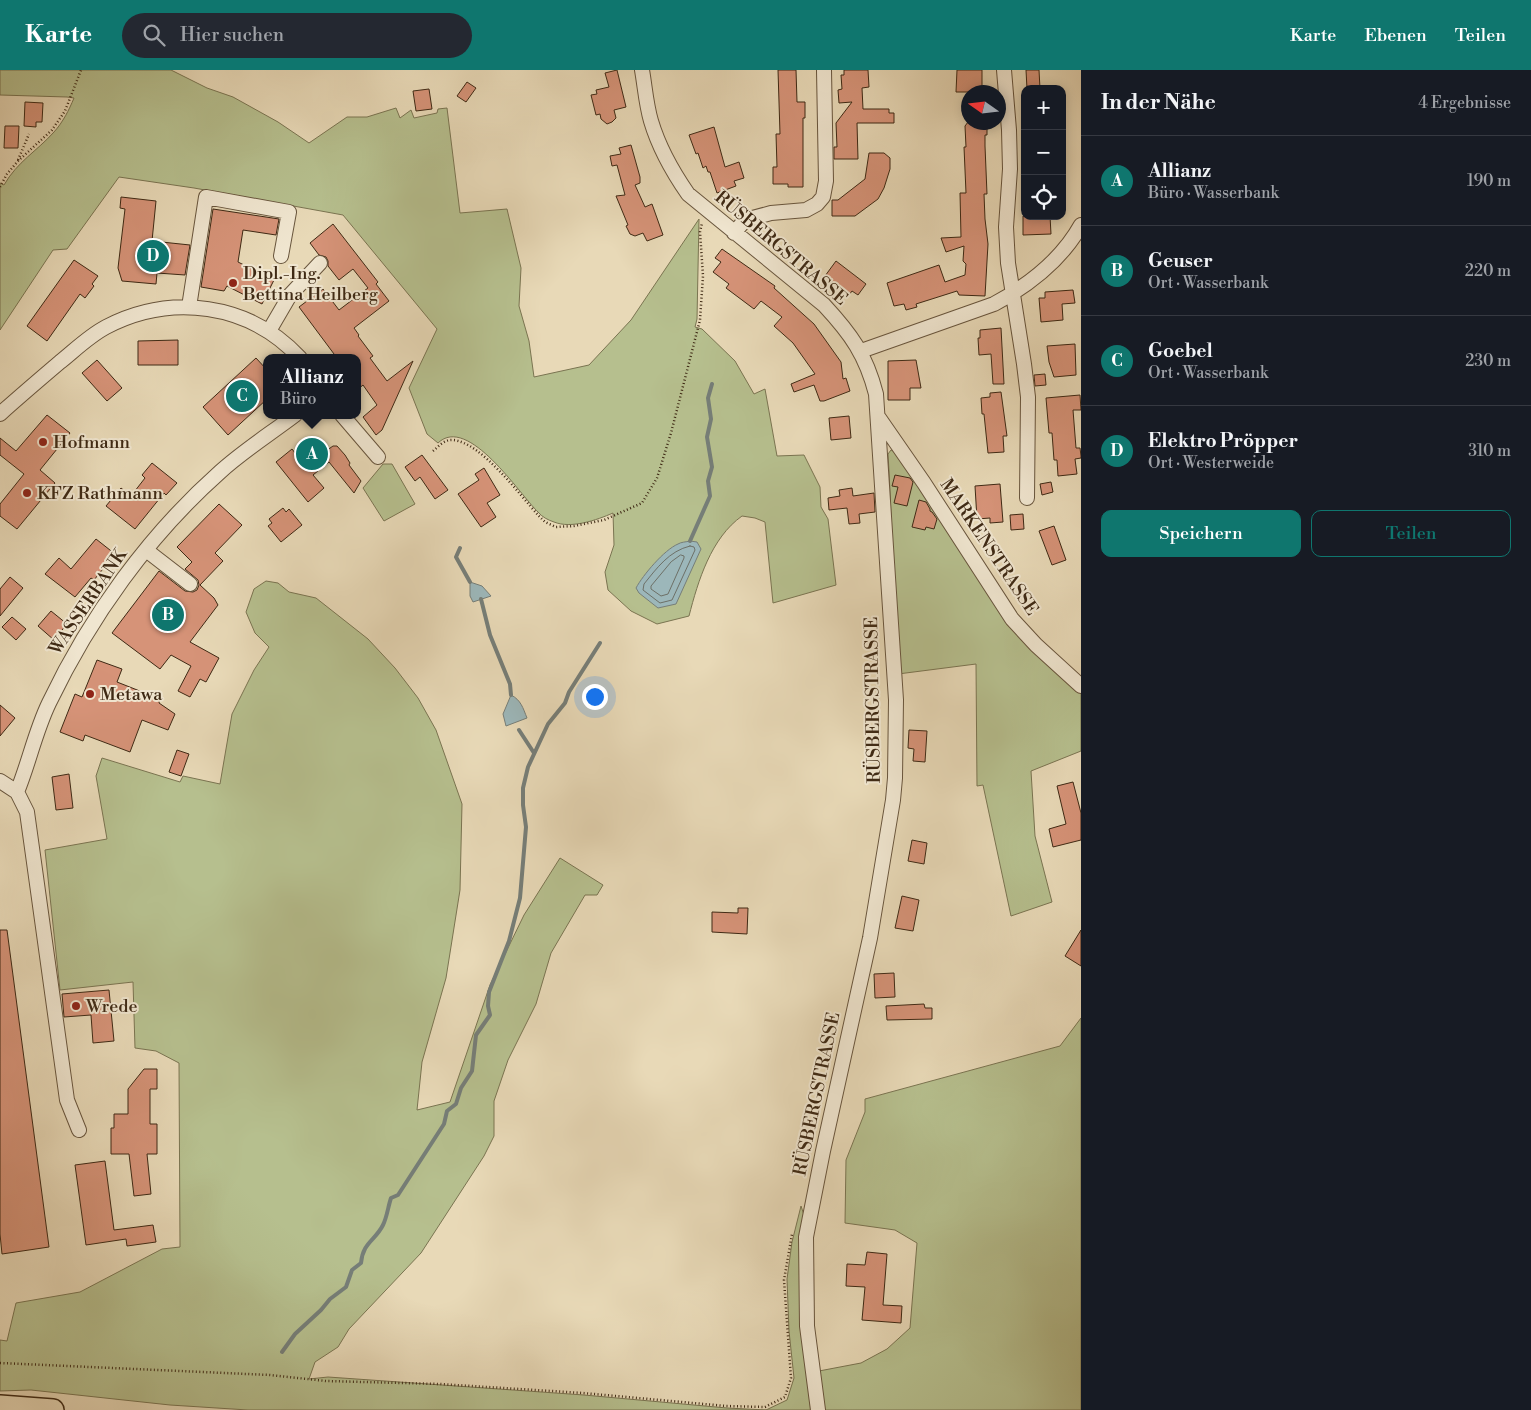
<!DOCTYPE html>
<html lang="de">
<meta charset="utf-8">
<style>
body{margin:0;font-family:"Libre Bodoni",serif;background:#242831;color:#f1f3f6}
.controls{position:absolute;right:15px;top:15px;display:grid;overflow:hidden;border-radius:10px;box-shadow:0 2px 12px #0003}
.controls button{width:45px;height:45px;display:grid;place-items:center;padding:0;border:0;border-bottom:1px solid #363941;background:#171b24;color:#f1f3f6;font:25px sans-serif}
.compass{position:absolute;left:961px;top:15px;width:45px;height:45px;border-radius:50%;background:#171b24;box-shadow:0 2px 12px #0003;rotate:284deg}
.you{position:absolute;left:594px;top:626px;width:18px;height:18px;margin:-12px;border:4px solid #fff;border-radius:50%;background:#1a73e8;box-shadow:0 0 0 8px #1a73e833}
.badge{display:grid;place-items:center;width:32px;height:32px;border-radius:50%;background:#0f766e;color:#fff;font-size:16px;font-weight:700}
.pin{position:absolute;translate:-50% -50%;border:2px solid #fff;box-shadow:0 1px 5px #0006}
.popup{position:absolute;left:263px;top:284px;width:98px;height:65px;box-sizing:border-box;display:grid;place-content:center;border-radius:10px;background:#171b24;filter:drop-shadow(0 1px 4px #0005);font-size:16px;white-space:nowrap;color:#9ea1a6}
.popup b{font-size:19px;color:#f1f3f6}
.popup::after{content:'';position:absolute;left:50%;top:100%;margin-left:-10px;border:10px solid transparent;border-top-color:#171b24}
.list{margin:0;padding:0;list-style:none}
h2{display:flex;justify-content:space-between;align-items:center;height:65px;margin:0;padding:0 20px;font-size:21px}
h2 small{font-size:16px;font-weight:400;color:#9ea1a6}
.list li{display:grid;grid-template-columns:32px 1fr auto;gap:15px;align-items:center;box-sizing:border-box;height:90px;padding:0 20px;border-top:1px solid #363941}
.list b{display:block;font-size:19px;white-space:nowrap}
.list p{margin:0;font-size:16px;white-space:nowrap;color:#9ea1a6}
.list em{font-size:16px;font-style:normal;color:#9ea1a6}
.actions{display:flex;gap:10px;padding:15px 20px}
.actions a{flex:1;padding:11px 0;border:1px solid #0f766e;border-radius:10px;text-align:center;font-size:18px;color:#0f766e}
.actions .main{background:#0f766e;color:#fff}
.icon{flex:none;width:28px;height:28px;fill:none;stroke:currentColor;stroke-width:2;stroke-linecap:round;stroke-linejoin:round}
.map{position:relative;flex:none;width:1081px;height:1340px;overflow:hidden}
header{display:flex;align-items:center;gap:30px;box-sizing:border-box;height:70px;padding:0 25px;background:#0f766e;color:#fff}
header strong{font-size:24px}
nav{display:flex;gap:28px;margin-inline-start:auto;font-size:18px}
.search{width:350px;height:45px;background:#242831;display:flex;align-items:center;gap:12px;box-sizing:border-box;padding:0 18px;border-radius:28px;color:#9ea1a6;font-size:19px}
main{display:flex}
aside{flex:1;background:#171b24}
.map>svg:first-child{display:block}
.green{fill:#b6bf8e;stroke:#7a7451}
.water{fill:#9cb7ba;stroke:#767e78}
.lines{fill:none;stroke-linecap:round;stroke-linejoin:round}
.shore{stroke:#6d7067;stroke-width:1}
.stream{stroke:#767e78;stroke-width:4}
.building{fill:#d69378;stroke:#3e2914}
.minor-casing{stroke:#68553d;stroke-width:16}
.highway-casing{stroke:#3e2914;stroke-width:24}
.path{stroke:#3e2914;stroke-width:2.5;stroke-dasharray:1 2.5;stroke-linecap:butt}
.minor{stroke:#f0e6d0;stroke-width:14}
.highway{stroke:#e8d9b7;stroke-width:21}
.poi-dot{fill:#8f2418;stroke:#f0e6d0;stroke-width:2}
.labels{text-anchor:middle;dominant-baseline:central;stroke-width:4;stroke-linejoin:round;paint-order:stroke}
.street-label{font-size:18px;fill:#3e2914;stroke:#f0e6d0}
.poi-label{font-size:18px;fill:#3e2914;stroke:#f0e6d0;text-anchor:start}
</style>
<header>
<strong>Karte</strong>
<div class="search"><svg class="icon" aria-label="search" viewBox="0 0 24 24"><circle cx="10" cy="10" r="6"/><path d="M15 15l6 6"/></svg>Hier suchen</div>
<nav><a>Karte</a><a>Ebenen</a><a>Teilen</a></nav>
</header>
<main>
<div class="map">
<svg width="1081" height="1340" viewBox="0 0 1081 1340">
<rect width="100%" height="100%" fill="#e8d9b7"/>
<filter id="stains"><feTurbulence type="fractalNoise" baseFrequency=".004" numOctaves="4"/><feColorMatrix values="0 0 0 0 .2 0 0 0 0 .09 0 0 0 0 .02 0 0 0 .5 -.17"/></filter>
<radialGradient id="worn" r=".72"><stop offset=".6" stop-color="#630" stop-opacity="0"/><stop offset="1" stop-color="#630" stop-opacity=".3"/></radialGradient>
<!-- green -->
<path class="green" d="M0,0H171L207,18L233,27L278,52L309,73L347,47H367L396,38L400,48L411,40L414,48L437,43L438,39L447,38L460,143L507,139L521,198L519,236L529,271L534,307L589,295L631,250L699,149L697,249L695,257L702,259L735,291L754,324L765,319L777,386L804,385L820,417L821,437L828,449L836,515L773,533L765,452L755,448L742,446C711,468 698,511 689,546L657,554L631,541L608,520L605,502L614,475L613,443C597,450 571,459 554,452C548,450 542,447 538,442C520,425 468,344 438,373L427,364L409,318L437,259L343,145L194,118L119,107L67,179L53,180L0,260V113L4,115C17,92 37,81 54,62C63,52 69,40 74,28L67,27L0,25Z
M891,380L895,382L971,491L1075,618L1081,623V681L1031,701L1035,766L1052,832L1011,846L983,715L977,716L976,594L898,604L889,401L888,384Z
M383,394H392L415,434L384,451L363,418Z
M266,511L278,513L289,522L316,528L368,569L395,598L418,628L436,660L462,734L460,820L446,908L422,992L417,1040L450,1032L490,915L524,845L560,788L603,815L597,825H585L551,883L536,934L508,990L494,1031V1066L484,1086L421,1183L349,1259L338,1277L315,1292L309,1309L328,1307L584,1325L727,1338L766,1340L787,1330L794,1308L789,1261L787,1209L792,1172L801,1136L805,1148L813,1340H248L170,1335L31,1320L0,1321V1270L7,1271L16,1233L80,1222L162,1179L180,1177L179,993L156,981L135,978L133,912L60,920L45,780L107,769L96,706L102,688L180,712L183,706L220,714L232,644L254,600L269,577L255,563L246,542L254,519Z
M1081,948V1340H823L819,1301L861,1293L887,1279L910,1258L917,1173L895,1160L845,1153L846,1090L865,1042V1029L1060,976Z"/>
<!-- water -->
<path class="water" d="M690,471L697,472L701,479L676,534L658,538L639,523L636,518C643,505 664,480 678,474C681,472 686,472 690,471Z
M470,512L482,516L491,526L473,532L470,526Z
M511,625C521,630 523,638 527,648L506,656L503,644Z"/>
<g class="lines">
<!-- shore -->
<path class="shore" d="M690,476L694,477L695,480L672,530L660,533L643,520L644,514C657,498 669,481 690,476Z
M681,485L684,486V488L668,524L661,526L651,519V516L671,492Z"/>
<!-- stream -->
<path class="stream" d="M690,471L710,426L708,411L712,397L707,367L711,349L708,328L712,314
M460,478L456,487L470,512
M481,529L490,565L510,614L511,625
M519,660L534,683
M282,1282L295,1264L321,1240L330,1229L346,1217L352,1200L361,1193C363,1172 375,1171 383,1155C387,1147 388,1137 391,1128L398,1125L444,1054L447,1041L456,1034L461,1018L472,1001L476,965L490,945L488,936L489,922L509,871L520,828L526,757L523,735V718L528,697L548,654L565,633L569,622L600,573"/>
</g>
<!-- building -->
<path class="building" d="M617,0L626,37L614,40L616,48L612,52L607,54L601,49L600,44L596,45L591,25L597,24L596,20L609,17L605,3Z
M778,0H796L797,32H805V48H803V117H788V114H773V97H777L776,64H780Z
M844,0H868L869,17L862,18L863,39H889V43H894V53H857L858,89H834V77H837L836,53L852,32L839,33L838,20L842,19L841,5H844Z
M957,0H982V22H956Z
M1026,0H1039L1040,19H1027Z
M467,12L476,18L466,32L457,26Z
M429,19L432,39L416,41L413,21Z
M25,32L43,33L42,52H36V57L24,56Z
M968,52H987V65H985V76L987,124H984L985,149L988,174L985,226L959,225L957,221L916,234L917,237L906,240L904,234L894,236L887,213L939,195L945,212L965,205L966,194L963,191L964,176L946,182L941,168L961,167L960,123H966L964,77H966L965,56Z
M5,56H19L18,78H4Z
M714,57L725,97L739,92L744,108L734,111L736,116L717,123L710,102H708L706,96L703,98L698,83L696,84L689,65Z
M631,75L640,107V113L635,115L645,137L652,134L663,165L647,171L643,163L635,166L630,164L626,156L628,155L616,126L625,125L617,95L612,96L610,86L621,84L619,78Z
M869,83H884L890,88V99L884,118L878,129L855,146H832V130H838L865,109Z
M121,127L156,131L152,171L190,175L185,205L157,203L156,214L122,211L118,198L125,139L120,138Z
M213,139L279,149L276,165L243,160L238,192L274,210L262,234L227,216L224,221L201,217Z
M1023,146H1050L1051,164L1023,165Z
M333,154L378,212L376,214L389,231L354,258L359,265L358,266L373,286L370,288L387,311L413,291L382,360L376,365L363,347L377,335L363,315L357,320V288H337L299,237L323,219L339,240L368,218L353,199L339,210L328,196V191L326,187L319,185L310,173Z
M722,179L775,216L774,218L814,254L841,292L843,309L846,308L850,321L824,331H820L814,315L794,322L791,314L815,304L793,273L774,256L782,247L761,231L754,239L726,218L729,214L713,202L721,192L715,188Z
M74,190L98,206L92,214L94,216L85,228L80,224L47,271L27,256Z
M836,191L866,214L858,225L852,221L849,225L825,206Z
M1073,220L1075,233L1062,234L1063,250L1041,252L1039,228H1045V222Z
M1001,258L1004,314H993L991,284L979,285L978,268H980V260Z
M178,270V295H138V271Z
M1075,274L1076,305L1054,307L1049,292L1047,276Z
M256,288L267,300V329L228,365L203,337Z
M97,290L122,318L107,331L82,303Z
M916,290L921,318H910V330H888V291Z
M1045,304L1046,315L1035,316L1034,305Z
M1001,322L1007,366H1003L1004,382L988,383L984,344H982L981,328L990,327V323Z
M1080,325L1081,340H1073L1076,378H1080L1081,386V388L1075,389L1077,404L1058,406L1057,390H1054L1052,363H1049L1046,328Z
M47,345L70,363L40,400L55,413L17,459L0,446V434L24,404L0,385V368L16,381Z
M849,346L851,368L831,370L829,348Z
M316,374L323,383L333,376H337L345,385L350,393L349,395L361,411L354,423L329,392L313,405L324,418L308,432L276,392L292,379L299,388Z
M422,385L448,420L435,429L420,407L415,411L405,397Z
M152,393L177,413L166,425L164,423L135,459L106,436L121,418L131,426L145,408L142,405Z
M484,398L500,425L487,433L496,447L481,457L458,424L479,410L475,404Z
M895,405L910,408L913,412L907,436L894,433L898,417L892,416Z
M1051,412L1053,422L1042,425L1040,414Z
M1000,414L1003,452L990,453V448L977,449L975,416Z
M852,418L853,426L874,423L875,442L859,444L860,453L849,454L847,438L829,440L828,428L840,426L839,420Z
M919,430L926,432L930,439V441L932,442L937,449L934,459L926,457L925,460L912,457Z
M219,434L242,455L215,483L223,491L200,515L214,528L218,535L190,572L219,588L206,612L200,609L190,627L178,621L191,596L171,585L160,599L112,563L159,501L185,521L193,522L197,520L199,515L198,510L185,499L192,492L177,477Z
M283,438L286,442L289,439L302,455L281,472L268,456L272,453L269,449Z
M1023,444L1024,459L1011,460L1010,445Z
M1054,456L1066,490L1052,495L1039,461Z
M96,469L115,484L94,510L91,508L75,527L45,504L59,488L71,499Z
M10,507L23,518L0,546V519Z
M51,541L67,554L54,570L38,556Z
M12,547L26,559L16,570L2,557Z
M97,590L122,599L117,612L160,629L159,633L175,644L168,660L142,650L130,682L85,665L83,671L60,662L75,624L82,627Z
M0,635L15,648L0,666Z
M909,660L927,661L925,692L913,691L914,679L908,678Z
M177,680L189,684L181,706L169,702Z
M69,704L73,738L56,740L52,707Z
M1073,712L1081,743V770L1053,777L1049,759L1066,754L1057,716Z
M912,770L927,773L924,794L908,791Z
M902,826L919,830L913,861L895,858Z
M738,838H748L747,864L712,862V842L738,843Z
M0,860H7L49,1177L2,1184L0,1164Z
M1081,860V896L1065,886Z
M894,903L895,927L875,928L874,904Z
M109,920L114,971L93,973L91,945L64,947L62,924Z
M924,934L925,938H932V949L887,950L886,936Z
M144,999H157V1019H150V1054H157V1084H147L151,1124L134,1126L129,1084H111V1058H114V1044H128V1019Z
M105,1091L114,1160L153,1155L156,1172L127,1176L126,1169L86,1175L75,1095Z
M867,1182L887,1184L883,1235L902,1236L901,1253L862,1250L865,1217L846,1216L847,1194L865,1195Z"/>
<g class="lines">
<!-- minor casing -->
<g class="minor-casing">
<path id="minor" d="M642,0C645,17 646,34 651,51C659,78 672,101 688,124L824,235C851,264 866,285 876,324L896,630L895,708L893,730L870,868L823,1081L806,1167L807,1256L818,1340
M1004,0L1009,60L1010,99L1006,157L1008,193L1024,294L1028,327L1027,428
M734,163L745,150L771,143L806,140L817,134L823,127L826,111L824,0
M189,237L206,127L289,142L281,186
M269,261L290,225L320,193
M861,281L994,234C1029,215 1061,191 1081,155
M0,344C20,326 40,309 60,292C75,280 89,266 106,257C171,223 249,233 300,288
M342,345L378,387
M879,348L924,413L1012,549L1036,575L1081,616
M146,480L190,514
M0,711L17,722
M79,1060L67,1030L27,742L17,722C29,693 35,662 49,633C90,547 148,466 220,402C243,381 270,364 295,345"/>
</g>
<!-- highway casing -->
<g class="highway-casing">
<path id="highway" d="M0,1336L53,1340"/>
</g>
<!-- path -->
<path class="path" d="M18,90L29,64
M0,117L7,104L18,91L52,60L65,41L81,0
M433,381C439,376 445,369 453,370C481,372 520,425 538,445L545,452L556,457L574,456L604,450L642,433L657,408L671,363L700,250L703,206L700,162L702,153
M0,1293L270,1305L326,1311L440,1314L583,1323L726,1336L765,1337L785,1327L791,1308L784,1210L792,1164"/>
<!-- minor -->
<use href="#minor" class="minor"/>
<!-- highway -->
<use href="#highway" class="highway"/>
</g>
<!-- markers -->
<g class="poi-dot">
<circle cx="233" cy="213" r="5"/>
<circle cx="43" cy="372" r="5"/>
<circle cx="27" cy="423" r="5"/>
<circle cx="90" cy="624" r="5"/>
<circle cx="76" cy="936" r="5"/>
</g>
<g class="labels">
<!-- street labels -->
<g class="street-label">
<text transform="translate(781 178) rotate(40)">RÜSBERGSTRASSE</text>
<text transform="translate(989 477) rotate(56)">MARKENSTRASSE</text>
<text transform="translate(88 532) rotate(-56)">WASSERBANK</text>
<text transform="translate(873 630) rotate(-91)">RÜSBERGSTRASSE</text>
<text transform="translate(817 1024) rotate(-78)">RÜSBERGSTRASSE</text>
</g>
<!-- poi labels -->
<g class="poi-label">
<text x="243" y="203">Dipl.-Ing.<tspan x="243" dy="21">Bettina Heilberg</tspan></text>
<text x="53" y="372">Hofmann</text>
<text x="37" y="423">KFZ Rathmann</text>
<text x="100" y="624">Metawa</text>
<text x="86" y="936">Wrede</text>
</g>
</g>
<rect width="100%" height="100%" filter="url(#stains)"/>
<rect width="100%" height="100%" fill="url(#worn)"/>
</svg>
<div class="controls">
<button>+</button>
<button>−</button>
<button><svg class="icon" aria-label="locate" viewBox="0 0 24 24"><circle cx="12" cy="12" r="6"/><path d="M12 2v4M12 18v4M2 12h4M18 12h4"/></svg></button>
</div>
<svg class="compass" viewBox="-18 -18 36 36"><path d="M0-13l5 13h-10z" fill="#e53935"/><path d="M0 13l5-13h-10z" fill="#9ea1a6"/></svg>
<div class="you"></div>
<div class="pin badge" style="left:312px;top:384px">A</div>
<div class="popup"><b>Allianz</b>Büro</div>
<div class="pin badge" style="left:168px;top:545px">B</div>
<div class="pin badge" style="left:242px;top:326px">C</div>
<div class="pin badge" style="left:153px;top:186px">D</div>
</div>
<aside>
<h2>In der Nähe<small>4 Ergebnisse</small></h2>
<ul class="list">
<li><span class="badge">A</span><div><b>Allianz</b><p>Büro · Wasserbank</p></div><em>190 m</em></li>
<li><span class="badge">B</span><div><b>Geuser</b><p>Ort · Wasserbank</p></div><em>220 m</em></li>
<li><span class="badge">C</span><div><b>Goebel</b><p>Ort · Wasserbank</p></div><em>230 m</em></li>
<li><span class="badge">D</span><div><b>Elektro Pröpper</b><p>Ort · Westerweide</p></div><em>310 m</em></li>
</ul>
<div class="actions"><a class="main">Speichern</a><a>Teilen</a></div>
</aside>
</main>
